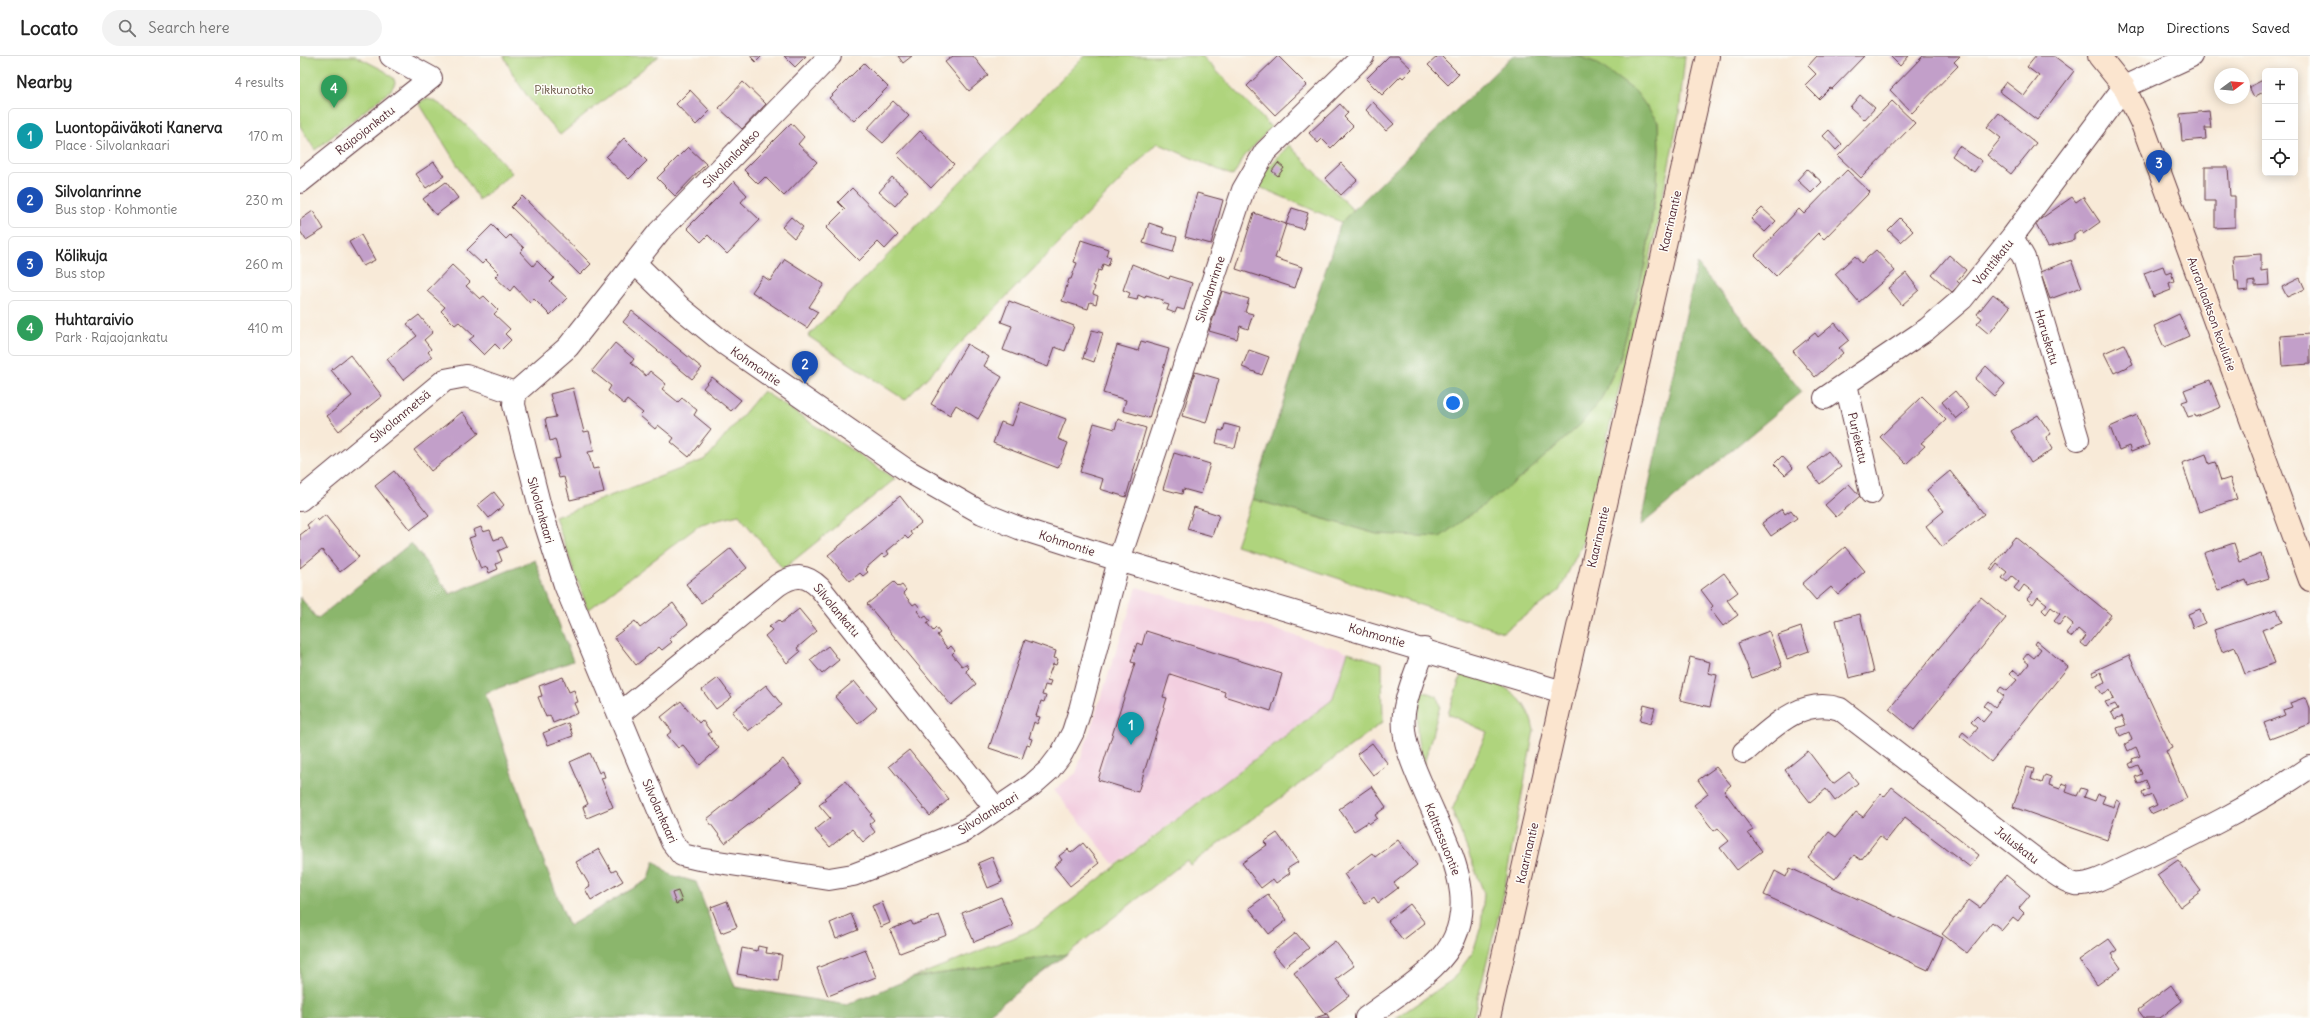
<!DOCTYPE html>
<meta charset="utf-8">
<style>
body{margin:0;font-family:Delius,sans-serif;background:#f2f2f2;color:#222}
.controls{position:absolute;right:12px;top:12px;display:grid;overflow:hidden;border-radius:6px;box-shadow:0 2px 10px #0003}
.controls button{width:36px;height:36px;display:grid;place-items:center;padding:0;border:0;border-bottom:1px solid #e0e0e0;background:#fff;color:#222;font:20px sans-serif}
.compass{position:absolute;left:1914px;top:12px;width:36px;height:36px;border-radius:50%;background:#fff;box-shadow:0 2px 10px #0003;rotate:74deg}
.you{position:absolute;left:1153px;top:347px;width:14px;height:14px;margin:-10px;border:3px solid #fff;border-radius:50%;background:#1a73e8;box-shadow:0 0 0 6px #1a73e833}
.badge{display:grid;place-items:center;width:26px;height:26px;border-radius:50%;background:#db2777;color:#fff;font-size:13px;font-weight:700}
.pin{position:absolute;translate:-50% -33px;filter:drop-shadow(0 1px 2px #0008)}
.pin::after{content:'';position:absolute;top:21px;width:14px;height:12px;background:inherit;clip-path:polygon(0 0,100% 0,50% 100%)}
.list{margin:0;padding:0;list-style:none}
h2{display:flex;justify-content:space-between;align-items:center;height:52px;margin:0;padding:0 16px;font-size:17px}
h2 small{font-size:13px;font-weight:400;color:#767676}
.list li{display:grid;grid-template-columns:26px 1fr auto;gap:12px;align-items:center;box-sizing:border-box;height:56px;margin:0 8px 8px;padding:0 8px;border:1px solid #e0e0e0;border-radius:6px}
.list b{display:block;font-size:15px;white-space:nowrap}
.list p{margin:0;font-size:13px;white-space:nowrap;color:#767676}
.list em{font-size:13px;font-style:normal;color:#767676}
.icon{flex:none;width:22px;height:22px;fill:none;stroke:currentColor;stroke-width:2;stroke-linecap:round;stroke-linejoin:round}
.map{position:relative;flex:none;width:2010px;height:962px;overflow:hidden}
header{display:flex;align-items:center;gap:24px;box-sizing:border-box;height:56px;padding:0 20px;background:#fff;border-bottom:1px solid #e0e0e0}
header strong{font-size:19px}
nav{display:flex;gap:22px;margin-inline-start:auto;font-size:14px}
.search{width:280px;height:36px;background:#f2f2f2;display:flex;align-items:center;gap:10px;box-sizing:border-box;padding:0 14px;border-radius:22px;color:#767676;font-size:15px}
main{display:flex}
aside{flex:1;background:#fff}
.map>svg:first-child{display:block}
.built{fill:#f3cfe0}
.green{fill:#afd47d;stroke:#7c7a54}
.forest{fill:#8bb66c;stroke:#6a6a4c}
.building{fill:#c29fc9}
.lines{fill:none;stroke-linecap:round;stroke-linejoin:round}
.street-casing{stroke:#643d45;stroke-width:24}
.secondary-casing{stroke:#643d45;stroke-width:24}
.street{stroke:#fff;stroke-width:22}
.secondary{stroke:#fbe5cf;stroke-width:22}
.labels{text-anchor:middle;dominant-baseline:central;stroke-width:3;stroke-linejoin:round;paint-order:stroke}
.park-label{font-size:12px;fill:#685544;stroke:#fdfcf7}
.street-label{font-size:12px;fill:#4a1f2b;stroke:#fdfcf7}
</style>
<header>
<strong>Locato</strong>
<div class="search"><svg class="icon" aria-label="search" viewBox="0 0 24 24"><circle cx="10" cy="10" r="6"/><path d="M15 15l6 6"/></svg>Search here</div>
<nav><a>Map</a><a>Directions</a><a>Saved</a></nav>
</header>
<main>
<aside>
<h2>Nearby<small>4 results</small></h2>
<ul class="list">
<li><span class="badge" style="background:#0f9aa8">1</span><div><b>Luontopäiväkoti Kanerva</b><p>Place · Silvolankaari</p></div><em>170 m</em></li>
<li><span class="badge" style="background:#1a4fb4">2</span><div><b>Silvolanrinne</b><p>Bus stop · Kohmontie</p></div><em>230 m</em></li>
<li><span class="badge" style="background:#1a4fb4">3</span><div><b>Kölikuja</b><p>Bus stop</p></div><em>260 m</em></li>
<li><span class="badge" style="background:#2e9e5b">4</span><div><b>Huhtaraivio</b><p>Park · Rajaojankatu</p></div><em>410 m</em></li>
</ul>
</aside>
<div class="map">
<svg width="2010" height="962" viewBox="0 0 2010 962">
<rect width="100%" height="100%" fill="#fdfcf7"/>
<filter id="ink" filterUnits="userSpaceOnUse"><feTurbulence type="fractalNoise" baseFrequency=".025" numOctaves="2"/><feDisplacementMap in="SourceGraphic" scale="8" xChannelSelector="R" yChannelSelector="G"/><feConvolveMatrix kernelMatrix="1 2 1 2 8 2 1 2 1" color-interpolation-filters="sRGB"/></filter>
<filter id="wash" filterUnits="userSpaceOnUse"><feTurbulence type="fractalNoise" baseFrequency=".012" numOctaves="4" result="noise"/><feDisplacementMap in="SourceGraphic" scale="16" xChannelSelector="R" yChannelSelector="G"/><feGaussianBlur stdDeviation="0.9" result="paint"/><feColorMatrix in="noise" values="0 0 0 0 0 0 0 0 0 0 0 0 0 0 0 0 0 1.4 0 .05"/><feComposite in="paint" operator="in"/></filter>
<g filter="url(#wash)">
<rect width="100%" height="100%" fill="#f8ead8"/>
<!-- built -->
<path class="built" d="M837,531L1048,596L1032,644L815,809L754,734L776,717Z"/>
<!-- green -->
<path class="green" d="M0,0H56L85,15L94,23L95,27L91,34L15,94L0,70Z
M204,0H359L260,79C238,54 217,31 204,0Z
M784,0H902L971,71L944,101L933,120L857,87L605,344L508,280Z
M1278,0H1385L1379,59L1346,223L1307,381L1288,476L1259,535L1203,576L936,489L952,443L1077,478L1301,343L1320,303L1345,208L1357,127L1359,94L1358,66L1297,7Z
M125,43C143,40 199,102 212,117L179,144L119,47Z
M989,89L1053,154L1041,166L957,130L965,115Z
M463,335L595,423L483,513L439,459L401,468L288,554L255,461L406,403Z
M1048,596L1082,607L1083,666L890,809L887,804L767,898L612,922L734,873L1032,644Z
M1163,613C1199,630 1224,631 1234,674L1202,845L1173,962H1096L1152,924L1173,896L1181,870L1184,837L1152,754L1187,676L1148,658Z
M1122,635L1137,640L1140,650L1124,708C1114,680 1116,663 1122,635Z"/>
<!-- forest -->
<path class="forest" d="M1212,0H1278L1297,7L1336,36L1358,66L1359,94L1357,127L1345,208L1320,303L1301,343L1280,369L1222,421L1140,481L1077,478L952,443L1041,166Z
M1397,208L1502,336L1340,470Z
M111,487L150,538L235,504L273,605L185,637L239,793L269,870L349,823L354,805L371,819L396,826L435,931L547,949L612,922L767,898L683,962H0V541L17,563Z"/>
<g id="blocks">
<!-- building -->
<path class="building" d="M450,0H462L456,6Z
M484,0H506L495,11Z
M598,0H612L603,7Z
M653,0H673L688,19L669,35L645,6Z
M978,0L1007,29L975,59L947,30Z
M1089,0H1098L1112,13L1103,22L1101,20L1082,39L1066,23Z
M1138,0H1141L1159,18L1148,29L1128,9Z
M1517,0H1564L1532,33L1530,32L1519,43L1505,29L1516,18L1508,10Z
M1590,0H1609L1600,10Z
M1623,0H1660L1654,6L1658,10L1612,57L1590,34Z
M1736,0H1754L1774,15L1737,64L1699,35L1706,26L1724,40L1739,20L1727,11Z
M564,7L588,31L554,65L529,42Z
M1965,23V35L1954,41L1949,31Z
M443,26L466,48L442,73L419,52Z
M390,34L410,55L396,69L376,48Z
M1560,39L1575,52L1564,64L1550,51Z
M593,45L609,60L583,87L567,73Z
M1592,45L1615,67L1561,122L1538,100Z
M1073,46L1094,68L1086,75L1066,54Z
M1040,48L1048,57L1044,61L1053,70L1031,92L1022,83L1018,87L1009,77Z
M1909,55L1911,72H1905L1906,83L1882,85L1880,58Z
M1699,57L1736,87L1711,118L1687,99L1701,82L1687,71Z
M491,67L504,81L498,88L517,106L484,140L465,121L458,128L444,114Z
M1529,74L1542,88L1536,94L1523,80Z
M620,75L654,108L631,132L597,99Z
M324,82L347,105L329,123L306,101Z
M1659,90L1682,105L1674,116L1652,100Z
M388,91L406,108L375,140L357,122Z
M134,106L144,120L126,132L116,118Z
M978,107L984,112L978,120L972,115Z
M1041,107L1057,124L1041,139L1025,122Z
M1905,111H1928L1930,140H1935V171L1915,172V145H1905Z
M1507,113L1522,126L1511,137L1497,124Z
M1547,114L1570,136L1524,183L1518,177L1476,220L1455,199L1499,153L1504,158Z
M592,121L608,135L595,150L579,136Z
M434,125L447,139L441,146L460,164L427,198L408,179L401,186L387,172Z
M146,126L158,142L136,159L123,143Z
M552,132L598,179L585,193L578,186L559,205L526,172L545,153L538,146Z
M897,137L923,144L911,188L885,181Z
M222,140L291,208L280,219L211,151Z
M1772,141L1776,146L1783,141L1800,166L1783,178L1780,174L1774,178V184L1748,191L1735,167Z
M992,152L1008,157L1003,173L986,168Z
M1462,152L1476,165L1465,176L1451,163Z
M13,155L24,173L6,184L0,175V164Z
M954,157L986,168L975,202L1002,211L995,232L936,213Z
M491,161L503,171L494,182L482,171Z
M1600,162L1613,175L1601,186L1588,174Z
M849,167L864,172L862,177L877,181L873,196L843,187Z
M192,169L206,183L210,179L224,192L220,196L233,210L237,205L254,222L250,226L267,242L250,259L234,243L230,247L214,230L210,235L195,221L199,217L186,204L182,208L167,194Z
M61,179L75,204L63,210L49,186Z
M781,184L808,193L806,200L811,201L808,210L803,208L801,215L798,214L793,230L795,231L793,238L798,240L796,248L790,246L788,253L762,245L769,223H771L777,207L774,206Z
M1576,194L1595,215L1559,246L1535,218L1555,200L1561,207Z
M1961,198V215L1968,214L1969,229L1955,230V225L1948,226V234L1939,235L1938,225H1935L1933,200Z
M1649,199L1666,214L1657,225L1660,228L1652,236L1632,219Z
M485,203L524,228L509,251L518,256L507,272L452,236L463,220L470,225Z
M1771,204L1782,231L1750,243L1740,216Z
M832,208L869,223L870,220L892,227L884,254L877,252L875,257L867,254L869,249L862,247L863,244L846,239L845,242L838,239L837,244L828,242L830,237L823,234Z
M152,209L170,226L166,230L180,243L184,240L198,254L194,258L210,273L205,278L211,284L201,294L195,288L184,299L169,284L174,280L159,266L155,269L141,255L145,251L127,235Z
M1863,210L1866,218L1871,216L1874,225L1869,227L1871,234L1853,241L1844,217Z
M1606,217L1619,234L1602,249L1588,232Z
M2000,222L2005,233L1987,241L1982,231Z
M922,235L949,243L945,256L953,258L948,273L940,270L937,283L909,275Z
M1693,238L1710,251L1689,278L1677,268L1682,262L1677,258Z
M709,245L774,270L765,295L755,291L748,311L703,294L712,270L701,266Z
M332,255L402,312L392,323L323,266Z
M1879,258L1889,280L1864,291L1854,270Z
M119,259L133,276L124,284L131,293L128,296L132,301L103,324L87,303L117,280L107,268Z
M1535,267L1549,284L1539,292L1543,297L1515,321L1493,295L1515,277L1518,281Z
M792,274L803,277L794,306L783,302Z
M2010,278V308L1982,310L1980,280Z
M841,285L869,293L849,362L823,355L826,344L803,337L817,289L838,295Z
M315,287L334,303L331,307L346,320L350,315L366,328L362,333L378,346L382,342L397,354L394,359L411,373L389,401L371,386L374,382L358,369L355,373L340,360L343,357L327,344L324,348L308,335L311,330L292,315Z
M667,288L689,301L684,310L702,321L678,363L656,349L650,359L631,348Z
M1824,288L1833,308L1814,317L1804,297Z
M949,294L969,301L962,319L942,311Z
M50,299L82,340L39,375L27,360L52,340L31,314Z
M1686,310L1705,328L1694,340L1675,323Z
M895,316L919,323L906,367L882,360Z
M412,321L441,344L431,355L403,332Z
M1910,324L1921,351L1896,361L1895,359L1888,361L1882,346L1888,344L1884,334Z
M273,332L284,376L289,375L294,395L288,396L293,413L298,412L304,436L270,444L264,421L259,422L254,403L260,402L255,383L250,385L245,363L256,361L250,338Z
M1655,335L1669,352L1656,363L1642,346Z
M1622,340L1646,364L1621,387L1625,390L1606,408L1580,381Z
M721,346L766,363L758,383L768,387L758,412L693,387L701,366L712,370Z
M162,356L179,377L131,415L114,394Z
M1738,359L1751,378L1746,381L1753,393L1731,407L1711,375Z
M1837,359L1849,389L1831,396L1829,390L1819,394L1810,371Z
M818,363L846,372L826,441L800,433L803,423L780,416L794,367L815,373Z
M925,368L940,372L935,392L916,387L919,374L923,375Z
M1528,395L1541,411L1520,428L1508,412Z
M874,397L910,408L901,438L883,433L882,438L863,433Z
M1906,398L1909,408L1915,406L1921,425L1930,422L1937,443L1899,456L1882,407Z
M1482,400L1493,412L1485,419L1474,408Z
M94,415L129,459L110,474L75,430Z
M1650,415L1684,458L1642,491L1626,470L1644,455L1627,434Z
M1549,428L1560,440L1536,461L1525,449Z
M194,436L204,449L189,462L178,449Z
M600,440L621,467L610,476L612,479L608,483L605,480L587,495L589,498L585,501L582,498L565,513L568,516L563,520L560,517L550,525L528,499Z
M894,451L919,459L912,480L887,473Z
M1482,453L1485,458L1491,454L1497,462L1471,480L1462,467Z
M25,459L59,501L40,516L22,494L0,512V479L9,472L7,469L15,462L18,465Z
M181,471L183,476L190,474L194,484L202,481L207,491L198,495L202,505L196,508L198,513L189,517L187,511L181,513L169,482L175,480L173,474Z
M1715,481L1811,559L1786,591L1781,587L1786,580L1778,573L1772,581L1766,577L1773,568L1765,561L1759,569L1754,565L1760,558L1751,551L1746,558L1742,554L1747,548L1738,541L1733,548L1727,543L1733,536L1724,529L1719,536L1714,532L1719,526L1712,520L1707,526L1702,522L1707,516L1697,508L1692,515L1690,513Z
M1934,487L1940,506L1961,498L1969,522L1948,529L1946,524L1918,535L1904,497Z
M1545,491L1565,515L1538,539L1531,531L1516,544L1502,528Z
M431,492L447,512L401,547L386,528Z
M1424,517L1438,536L1427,544L1438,559L1423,570L1410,553L1413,550L1401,534Z
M594,526L599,531L602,529L606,534L603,537L613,549L616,547L620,552L617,555L623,562L626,560L630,565L627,567L633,575L636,572L640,577L637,579L648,593L651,590L655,595L652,598L662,610L666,608L669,612L666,615L676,628L651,649L567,548Z
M1681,541L1706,562L1614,674L1589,653Z
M373,547L388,568L369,583L372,586L362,594L359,591L336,609L314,581L335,565L340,572Z
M499,553L517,575L497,592L500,596L487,607L465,580L472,574L469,571L478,564L481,567Z
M1900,553L1905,567L1893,572L1888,558Z
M1977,553L1982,566L1962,574L1975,607L1945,618L1935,591L1922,596L1914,574Z
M1560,558L1574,616L1549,622L1536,564Z
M1501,571L1509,595L1487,603L1478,579Z
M846,575L982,618L971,655L924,640L925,636L870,618L863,641L867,642L838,736L798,724L835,607L831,606L837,587L842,589Z
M1469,575L1482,611L1452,622L1438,587Z
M725,584L756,595L754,602L758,603L756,609L753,608L747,624L751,625L749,630L745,629L742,639L746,640L744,646L741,645L736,660L740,661L737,668L734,666L729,682L732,683L730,689L727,688L722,703L689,692Z
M1737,585L1768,611L1691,706L1660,680L1663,676L1670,682L1678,672L1671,666L1677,660L1683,666L1691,656L1684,650L1688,645L1695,651L1704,640L1698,635L1701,631L1707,635L1717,624L1710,618L1714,614L1720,619L1729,608L1723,603L1728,597L1734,602L1741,593L1735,588Z
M528,590L539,604L522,618L510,604Z
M1829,599L1872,692L1866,695L1887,742L1851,758L1848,753L1857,749L1852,739L1844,742L1842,737L1849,733L1846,724L1838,728L1835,721L1842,718L1838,709L1831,712L1829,708L1833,706L1832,703L1840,700L1836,691L1828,695L1825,688L1832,684L1829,676L1820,680L1817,672L1826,669L1822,660L1815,663L1811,656L1818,653L1815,648L1808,651L1805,646L1814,643L1810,634L1802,638L1797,630L1805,626L1801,616L1794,620L1792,616Z
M1390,601L1410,606L1408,617L1417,619L1410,651L1380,644Z
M263,621L269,636L274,634L278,646L274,647L278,657L253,667L250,659L246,661L238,641L242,640L239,630Z
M418,622L432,641L416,653L402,634Z
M554,625L577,652L558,668L535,641Z
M466,629L482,649L448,675L432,656Z
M2006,641L2010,652V668L1970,683L1964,667L1985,659L1983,654L1992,651L1990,647Z
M381,645L399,667L402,664L411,676L408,678L419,692L400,709L383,689L378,692L367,679L372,675L361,661Z
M1344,649L1355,652L1351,668L1340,665Z
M268,667L273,680L248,689L243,677Z
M1072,687L1088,708L1073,719L1057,698Z
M609,694L649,743L630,760L589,710Z
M1508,695L1533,728L1549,716L1558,727L1535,745L1526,733L1510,746L1485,714Z
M290,697L299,717L303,715L305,721L301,722L313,751L287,762L283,751L288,748L270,706Z
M483,703L502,727L425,787L407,763Z
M1416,711L1431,729L1424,735L1453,774L1448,777L1462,795L1437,814L1420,792L1429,785L1418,772L1414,775L1394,749L1408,738L1398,724Z
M1727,711L1734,713L1731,723L1742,727L1745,719L1751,721L1749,729L1760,733L1762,727L1768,729L1766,736L1777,740L1781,732L1787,734L1784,741L1795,745L1798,738L1805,740L1802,747L1814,751L1816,744L1820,746L1807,784L1713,751Z
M545,725L572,758L570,759L574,764L569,768L575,776L563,786L552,773L530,791L515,774L530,762L519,749L526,744L524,742Z
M1072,730L1086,751L1075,759L1077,762L1069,768L1068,766L1054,775L1039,753Z
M1592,731L1679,799L1670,811L1605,761L1586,785L1580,780L1561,804L1554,799L1535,823L1508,802L1529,776L1536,781L1556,756L1563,761L1581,738L1584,741Z
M977,777L998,806L987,813L990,817L976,827L973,823L961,832L942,807L967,789L964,786Z
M1098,784L1117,809L1094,827L1098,832L1078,847L1074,841L1065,848L1044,818L1072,797L1075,801Z
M783,787L799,807L770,830L754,810L762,804L759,800L768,793L771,797Z
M299,793L312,816L316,814L323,825L291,844L285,833L290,830L276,806Z
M692,801L702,826L688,832L678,807Z
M1878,804L1901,835L1880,851L1857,819Z
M1490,812L1643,882L1628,914L1464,839L1475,815L1486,821Z
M1706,819L1730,839L1719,852L1724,857L1718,865L1713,861L1702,874L1692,866L1667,897L1642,878L1669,844L1680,852Z
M378,835L382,845L376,848L372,837Z
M968,838L987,864L969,878L949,852Z
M701,841L713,870L674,886L662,857Z
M427,845L437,871L421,877L411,851Z
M582,846L590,867L581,871L572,850Z
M1110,848L1125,867L1103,884L1088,865Z
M551,858L558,874L536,883L530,867Z
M639,859L647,879L600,897L590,874L611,865L613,869Z
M996,877L1009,892L985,911L972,896Z
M1809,883L1817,894L1811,898L1821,912L1797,929L1779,904Z
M1035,885L1054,910L1036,923L1049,940L1025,958L994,917Z
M458,890L467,892L466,897L482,899L478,925L437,918L442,892L457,895Z
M565,893L576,921L528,940L517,912Z
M1871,929L1882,945L1860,962H1844L1838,954Z
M1027,958L1029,962H1015Z"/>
</g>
</g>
<g filter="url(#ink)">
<use href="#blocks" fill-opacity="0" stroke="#643d45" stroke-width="1"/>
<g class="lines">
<!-- street casing -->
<g class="street-casing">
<path id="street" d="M530,0L359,176L268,291L215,337L214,349L240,451L265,529L372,786L382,799L399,803L529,823L553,819L587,806L664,775L732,729L749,714L762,697L773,676L780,654L819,504L943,134L965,96L1063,0
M0,126L131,22L91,0
M1712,181L1724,202L1778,383
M336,208L382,253L425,288L608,415L682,457L719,472L819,504L1263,636
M1546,328L1571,437
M1525,342L1627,273L1662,243L1712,181L1824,31L1891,0
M0,444L145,324L166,320L215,337
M319,658L478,529C495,518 506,518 520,532L696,753
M1444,696C1471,673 1501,640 1540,653L1751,815C1758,820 1766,826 1775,828C1793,830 1815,815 1832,808C1893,779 1954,750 2010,711
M1066,962C1088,945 1113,930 1133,911C1191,857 1147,790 1123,732C1113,709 1101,683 1104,657C1107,635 1117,614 1124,593"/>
</g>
<!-- secondary casing -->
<g class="secondary-casing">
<path id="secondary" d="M1799,0L1824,31L1842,68L2010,524
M1189,962L1408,0"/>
</g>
<!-- street -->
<use href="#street" class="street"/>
<!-- secondary -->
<use href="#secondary" class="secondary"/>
</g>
</g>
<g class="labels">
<!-- park labels -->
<g class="park-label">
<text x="264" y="33">Pikkunotko</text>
</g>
<!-- street labels -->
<g class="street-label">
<text transform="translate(65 74) rotate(-38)">Rajaojankatu</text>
<text transform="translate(431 102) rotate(-46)">Silvolanlaakso</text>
<text transform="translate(1370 165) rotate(-77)">Kaarinantie</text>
<text transform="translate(1693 206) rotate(-51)">Vanttikatu</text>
<text transform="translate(910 233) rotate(-72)">Silvolanrinne</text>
<text transform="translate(1912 258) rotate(70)">Auranlaakson koulutie</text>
<text transform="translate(1747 281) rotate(73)">Haruskatu</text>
<text transform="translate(456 310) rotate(35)">Kohmontie</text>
<text transform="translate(100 360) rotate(-40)">Silvolanmetsä</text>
<text transform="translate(1558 382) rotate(77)">Purjekatu</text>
<text transform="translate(241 454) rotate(74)">Silvolankaari</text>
<text transform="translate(1298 481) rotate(-77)">Kaarinantie</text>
<text transform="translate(767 487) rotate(18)">Kohmontie</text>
<text transform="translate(537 554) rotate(50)">Silvolankatu</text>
<text transform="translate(1077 579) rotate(16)">Kohmontie</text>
<text transform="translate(360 755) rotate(66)">Silvolankaari</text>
<text transform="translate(688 757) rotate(-32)">Silvolankaari</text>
<text transform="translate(1143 783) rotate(68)">Kalttassuontie</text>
<text transform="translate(1717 789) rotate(38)">Jaluskatu</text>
<text transform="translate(1227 797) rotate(-77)">Kaarinantie</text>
</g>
</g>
</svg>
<div class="controls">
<button>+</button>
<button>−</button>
<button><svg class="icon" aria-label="locate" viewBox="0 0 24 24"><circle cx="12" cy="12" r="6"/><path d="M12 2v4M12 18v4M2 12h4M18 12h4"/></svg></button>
</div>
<svg class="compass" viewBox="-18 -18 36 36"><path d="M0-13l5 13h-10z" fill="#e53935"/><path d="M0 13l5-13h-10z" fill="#767676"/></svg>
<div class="you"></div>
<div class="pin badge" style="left:831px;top:689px;background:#0f9aa8">1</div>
<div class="pin badge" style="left:505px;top:328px;background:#1a4fb4">2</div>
<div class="pin badge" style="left:1859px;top:127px;background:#1a4fb4">3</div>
<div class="pin badge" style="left:34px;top:52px;background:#2e9e5b">4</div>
</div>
</main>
